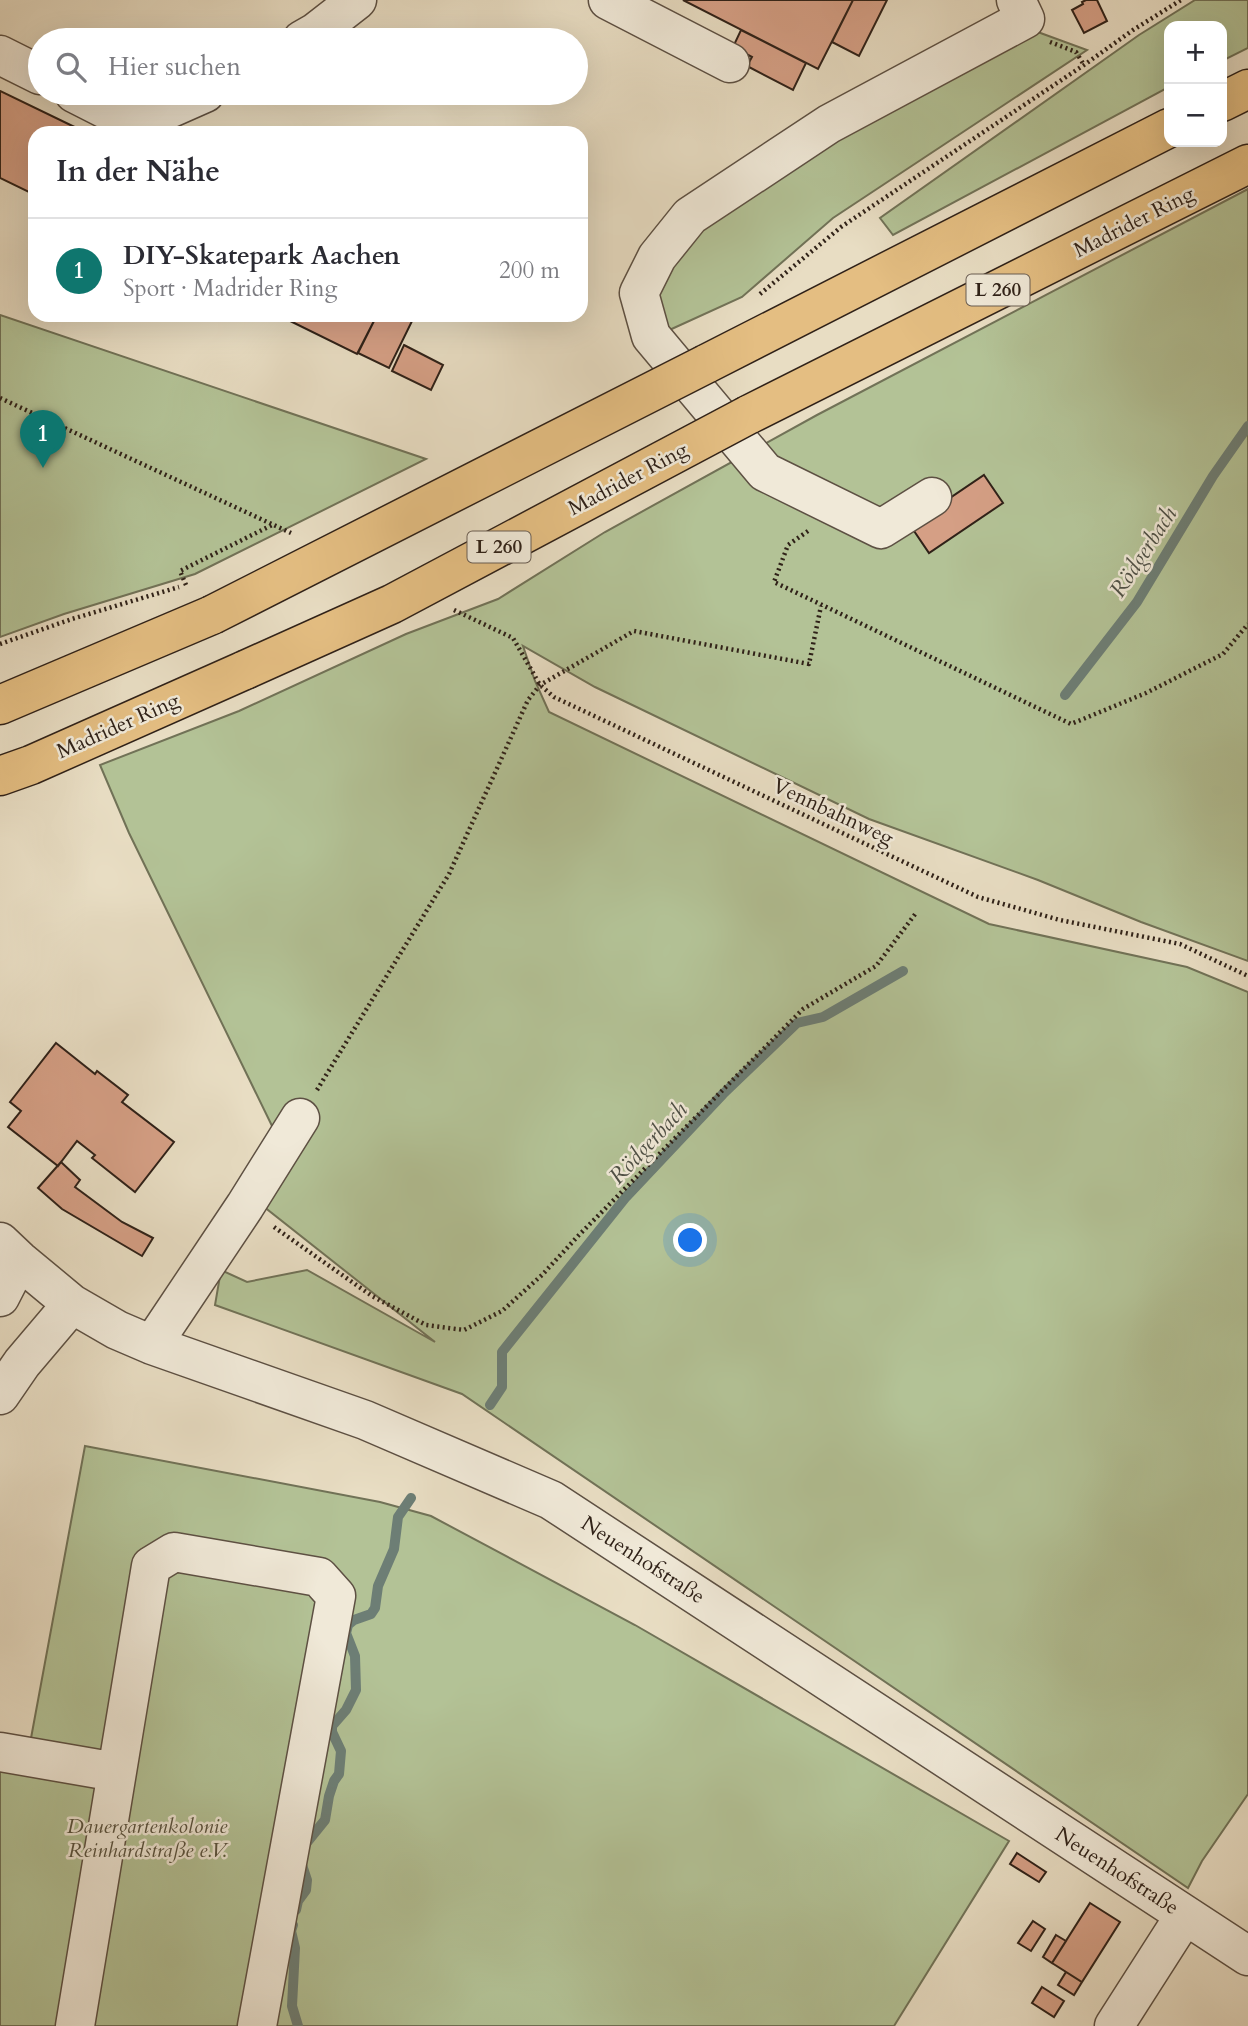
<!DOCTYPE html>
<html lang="de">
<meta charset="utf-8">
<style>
body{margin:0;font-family:Cardo,serif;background:#f2f2f3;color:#2b2b33}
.controls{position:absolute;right:21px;top:21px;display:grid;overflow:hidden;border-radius:14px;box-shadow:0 7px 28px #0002}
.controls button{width:63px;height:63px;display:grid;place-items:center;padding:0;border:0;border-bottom:2px solid #e1e1e2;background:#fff;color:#2b2b33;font:35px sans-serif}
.you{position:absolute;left:691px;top:1241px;width:24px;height:24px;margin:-18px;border:5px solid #fff;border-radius:50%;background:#1a73e8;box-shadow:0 0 0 10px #1a73e833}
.badge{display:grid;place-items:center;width:46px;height:46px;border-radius:50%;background:#0f766e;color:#fff;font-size:23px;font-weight:700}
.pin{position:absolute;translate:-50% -58px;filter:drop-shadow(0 2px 4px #0008)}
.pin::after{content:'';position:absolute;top:37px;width:24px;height:21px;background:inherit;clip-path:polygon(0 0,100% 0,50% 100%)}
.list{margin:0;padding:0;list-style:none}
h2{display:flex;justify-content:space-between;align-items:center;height:91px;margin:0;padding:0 28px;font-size:30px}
h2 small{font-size:23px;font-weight:400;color:#7c7c81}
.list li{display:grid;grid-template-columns:46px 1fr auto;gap:21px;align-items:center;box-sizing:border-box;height:105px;padding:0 28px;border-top:2px solid #e1e1e2}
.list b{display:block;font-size:26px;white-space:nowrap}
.list p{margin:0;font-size:23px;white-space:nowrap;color:#7c7c81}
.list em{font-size:23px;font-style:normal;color:#7c7c81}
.icon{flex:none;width:38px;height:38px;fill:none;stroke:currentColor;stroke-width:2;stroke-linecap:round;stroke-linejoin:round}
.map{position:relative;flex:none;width:1248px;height:2026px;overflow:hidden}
.search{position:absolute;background:#fff;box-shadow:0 7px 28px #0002;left:28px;top:28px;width:560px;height:77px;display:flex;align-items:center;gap:18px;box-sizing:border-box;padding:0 24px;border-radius:38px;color:#7c7c81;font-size:26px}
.panel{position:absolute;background:#fff;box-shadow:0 7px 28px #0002;left:28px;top:126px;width:560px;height:196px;border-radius:21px}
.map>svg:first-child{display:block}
.green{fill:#b3c296;stroke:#717257;stroke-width:2}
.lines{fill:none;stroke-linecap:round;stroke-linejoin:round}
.stream{stroke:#6d7e75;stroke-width:10}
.building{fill:#d59f85;stroke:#2f2118;stroke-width:2}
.minor-casing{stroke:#5d5043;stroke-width:41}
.major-casing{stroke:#2f2118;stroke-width:41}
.path{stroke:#2f2118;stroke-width:4.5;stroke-dasharray:2 3.5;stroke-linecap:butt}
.minor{stroke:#f0e9d8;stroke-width:38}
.major{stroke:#e4be82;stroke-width:38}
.major-bridge-casing{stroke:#2f2118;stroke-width:41;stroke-linecap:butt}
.major-bridge{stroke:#e4be82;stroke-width:38}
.labels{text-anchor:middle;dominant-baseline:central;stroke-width:5;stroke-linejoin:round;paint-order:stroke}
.shield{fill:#f0e9d8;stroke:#695d52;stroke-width:2}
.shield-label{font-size:19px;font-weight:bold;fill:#2f2118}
.street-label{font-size:21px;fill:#2f2118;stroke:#f0e9d8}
.park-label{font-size:21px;font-style:italic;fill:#57513e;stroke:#f0e9d8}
.water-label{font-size:23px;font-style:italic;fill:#4e5046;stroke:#f0e9d8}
</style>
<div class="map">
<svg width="1248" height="2026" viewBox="0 0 1248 2026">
<rect width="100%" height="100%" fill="#e8ddc3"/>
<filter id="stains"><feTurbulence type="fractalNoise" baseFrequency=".00286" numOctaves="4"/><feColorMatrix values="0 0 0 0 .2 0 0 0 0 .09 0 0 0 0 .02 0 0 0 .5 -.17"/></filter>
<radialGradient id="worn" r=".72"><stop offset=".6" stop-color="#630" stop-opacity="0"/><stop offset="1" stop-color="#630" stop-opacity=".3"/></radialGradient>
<!-- green -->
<path class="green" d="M1195,0H1248V48L1222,61V26H1169V87L893,235L880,218L1139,35Z
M1035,31L1087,50L833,218L742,297L665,332L654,293L705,224L845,135Z
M1248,189V961L1141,922L1038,880L869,819L595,687L523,646L535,681L549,712L989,924L1187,967L1248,992V1794L1202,1861L1188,1888L462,1394L215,1305L221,1270L247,1282L307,1270L435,1342L263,1206L274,1130L129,833L100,765L239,711L406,634L498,599L605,532L817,415Z
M0,315L426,459L195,574L64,614L0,637Z
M85,1446L380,1502L431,1516L635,1625L1009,1841L894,2026H0V1744L29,1749Z"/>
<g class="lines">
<!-- stream -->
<path class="stream" d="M1065,695L1137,602L1213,476L1248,426
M490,1405L502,1387V1352L626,1197L723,1094L797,1023L823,1017L903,971
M296,1910L298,1901L306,1890L307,1880L301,1862L304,1846L325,1820L329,1796L334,1781L339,1774L341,1751L332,1732V1726L346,1710L356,1690L355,1656L346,1633L348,1625L354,1620L371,1614L375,1608L378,1586L394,1549L398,1517L411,1498
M293,1925L291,1931L295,1948L292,2006L298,2026"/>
</g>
<!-- building -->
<path class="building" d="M683,0H853L818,69Z
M853,0H887L859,56L832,42Z
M1086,0H1097L1107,21L1084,33L1072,10L1083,4L1082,2Z
M741,30L806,63L793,90L747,66L752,57L733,47Z
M0,91L87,133H35V195L0,178Z
M278,315H377L357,354Z
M377,315H415L389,368L358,353Z
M404,345L443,365L431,390L392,371Z
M984,475L1003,503L929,553L910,525Z
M56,1043L95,1074L97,1071L128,1095L122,1102L174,1142L135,1192L92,1158L95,1155L77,1141L58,1166L8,1127L21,1111L10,1102Z
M61,1162L80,1180L75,1187L122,1222L153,1238L142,1256L62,1209L38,1188Z
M1017,1853L1046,1872L1039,1882L1010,1864Z
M1090,1903L1120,1922L1082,1982L1052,1963Z
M1033,1921L1045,1929L1031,1951L1018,1943Z
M1056,1935L1066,1941L1052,1963L1043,1957Z
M1066,1972L1082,1982L1074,1995L1058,1985Z
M1042,1987L1064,2001L1054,2017L1032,2003Z"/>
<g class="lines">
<!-- minor casing -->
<g class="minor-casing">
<path id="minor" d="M608,0L730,63
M302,40L316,32L357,0
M0,55L40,75
M74,93L135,124L205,93
M932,497L881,529L765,472L651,336L639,293L657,257L690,216L829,124L1025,19L1016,0
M0,1242L19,1260L72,1304L117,1330L152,1345L365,1420L551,1500L1248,1956
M0,1297L19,1260
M152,1345L245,1206L300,1118
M0,1395L22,1363L72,1304
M0,1752L116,1772
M75,2026L151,1566L174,1552L319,1577L336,1596L257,2026
M1114,2026L1185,1915"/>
</g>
<!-- major casing -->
<g class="major-casing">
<path id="major" d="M1222,102L1248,89
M706,364L1169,128
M748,415L1248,164
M0,705L212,615
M0,776L31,765L245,670"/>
</g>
<!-- path -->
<path class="path" d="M1050,42L1076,52L1084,65
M760,294L841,227L1084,65L1133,30L1181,0
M0,398L291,533
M808,531L788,545L774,582L1071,724L1146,693L1223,654L1248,624
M186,585L180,571L272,525
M454,610L513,638L540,685L554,697L978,897L1060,920L1180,944L1248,976
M0,644L72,619L179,587
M317,1090L449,874L528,700L540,685L634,631L809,664L821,606
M274,1227L372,1296L426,1325L464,1330L502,1311L542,1275L579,1235L803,1009L876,966L916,913"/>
<!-- minor -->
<use href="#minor" class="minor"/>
<!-- major -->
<use href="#major" class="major"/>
<!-- major-bridge casing -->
<g class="major-bridge-casing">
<path id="major-bridge" d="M212,615L706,364
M245,670L392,604L748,415"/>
</g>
<!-- major-bridge -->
<use href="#major-bridge" class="major-bridge"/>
</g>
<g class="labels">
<!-- shield labels -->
<g class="shield">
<rect x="966.5" y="274.5" width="63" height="31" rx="5"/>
<rect x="467.5" y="531.5" width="63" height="31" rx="5"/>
</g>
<g class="shield-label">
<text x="998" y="290">L 260</text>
<text x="499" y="547">L 260</text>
</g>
<!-- street labels -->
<g class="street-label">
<text transform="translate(1134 222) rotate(-27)">Madrider Ring</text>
<text transform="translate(628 479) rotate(-28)">Madrider Ring</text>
<text transform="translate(118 726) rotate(-24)">Madrider Ring</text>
<text transform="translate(833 812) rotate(25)">Vennbahnweg</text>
<text transform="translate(643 1560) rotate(33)">Neuenhofstraße</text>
<text transform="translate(1117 1871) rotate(33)">Neuenhofstraße</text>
</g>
<!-- park labels -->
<g class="park-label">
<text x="147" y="1826">Dauergartenkolonie<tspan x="147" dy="24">Reinhardstraße e.V.</tspan></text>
</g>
<!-- water labels -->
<g class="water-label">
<text transform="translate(1143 552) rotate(-57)">Rödgerbach</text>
<text transform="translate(648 1143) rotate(-47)">Rödgerbach</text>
</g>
</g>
<rect width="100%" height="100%" filter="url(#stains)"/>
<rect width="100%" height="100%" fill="url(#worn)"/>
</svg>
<div class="controls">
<button>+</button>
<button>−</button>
</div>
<div class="you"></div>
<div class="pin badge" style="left:43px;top:468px">1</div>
<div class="search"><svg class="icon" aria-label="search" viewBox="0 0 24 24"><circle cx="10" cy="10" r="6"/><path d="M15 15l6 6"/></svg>Hier suchen</div>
<section class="panel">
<h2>In der Nähe<small></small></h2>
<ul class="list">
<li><span class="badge">1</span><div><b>DIY-Skatepark Aachen</b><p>Sport · Madrider Ring</p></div><em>200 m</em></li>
</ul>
</section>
</div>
